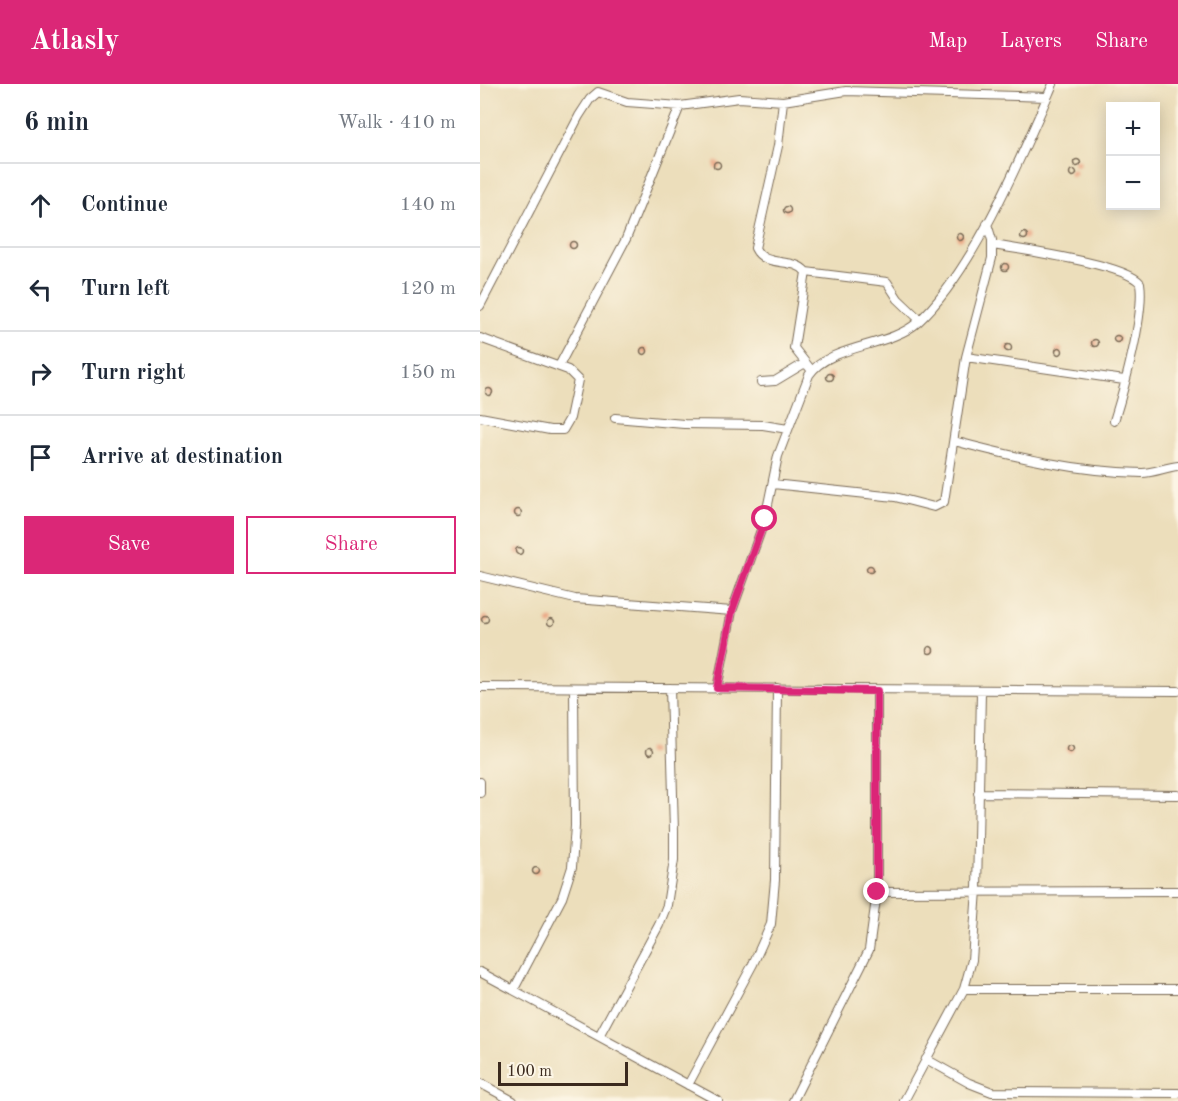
<!DOCTYPE html>
<meta charset="utf-8">
<style>
body{margin:0;font-family:"Old Standard TT",serif;background:#f2f2f3;color:#1f2937}
.controls{position:absolute;right:18px;top:18px;display:grid;overflow:hidden;border-radius:0px;box-shadow:0 3px 15px #0003}
.controls button{width:54px;height:54px;display:grid;place-items:center;padding:0;border:0;border-bottom:2px solid #e0e1e3;background:#fff;color:#1f2937;font:30px sans-serif}
.scale{position:absolute;left:18px;bottom:15px;width:130px;box-sizing:border-box;padding-left:6px;border:3px solid #3b2a1e;border-top:0;font-size:16px;line-height:21px;white-space:nowrap;color:#3b2a1e;-webkit-text-stroke:4px #fcf5e5;paint-order:stroke}
.stop{position:absolute;width:18px;height:18px;margin:-14px;border:4px solid #db2777;border-radius:50%;background:#fff}
.stop.end{background:#db2777;border-color:#fff;box-shadow:0 2px 6px #0008}
.list{margin:0;padding:0;list-style:none}
h2{display:flex;justify-content:space-between;align-items:center;height:78px;margin:0;padding:0 24px;font-size:26px}
h2 small{font-size:20px;font-weight:400;color:#747a83}
.list li{display:grid;grid-template-columns:39px 1fr auto;gap:18px;align-items:center;box-sizing:border-box;height:84px;padding:0 24px;border-top:2px solid #e0e1e3}
.list b{display:block;font-size:22px;white-space:nowrap}
.list em{font-size:20px;font-style:normal;color:#747a83}
.actions{display:flex;gap:12px;padding:18px 24px}
.actions a{flex:1;padding:14px 0;border:2px solid #db2777;border-radius:0px;text-align:center;font-size:21px;color:#db2777}
.actions .main{background:#db2777;color:#fff}
.icon{flex:none;width:33px;height:33px;fill:none;stroke:currentColor;stroke-width:2;stroke-linecap:round;stroke-linejoin:round}
.map{position:relative;flex:none;width:698px;height:1017px;overflow:hidden}
header{display:flex;align-items:center;gap:36px;box-sizing:border-box;height:84px;padding:0 30px;background:#db2777;color:#fff}
header strong{font-size:28px}
nav{display:flex;gap:33px;margin-inline-start:auto;font-size:21px}
main{display:flex}
aside{flex:1;background:#fff}
.map>svg:first-child{display:block}
.building{fill:#eba986}
.lines{fill:none;stroke-linecap:round;stroke-linejoin:round}
.street-casing{stroke:#796955;stroke-width:10}
.street{stroke:#fff;stroke-width:8}
.route{stroke:#db2777;stroke-width:8}
</style>
<header>
<strong>Atlasly</strong>
<nav><a>Map</a><a>Layers</a><a>Share</a></nav>
</header>
<main>
<aside>
<h2>6 min<small>Walk · 410 m</small></h2>
<ul class="list">
<li><svg class="icon" aria-label="ahead" viewBox="0 0 24 24"><path d="M12 20V5M6 11l6-6 6 6"/></svg><div><b>Continue</b></div><em>140 m</em></li>
<li><svg class="icon" aria-label="left" viewBox="0 0 24 24"><path d="M17 20v-9H6M10 6l-5 5 5 5"/></svg><div><b>Turn left</b></div><em>120 m</em></li>
<li><svg class="icon" aria-label="right" viewBox="0 0 24 24"><path d="M7 20v-9h11M14 6l5 5-5 5"/></svg><div><b>Turn right</b></div><em>150 m</em></li>
<li><svg class="icon" aria-label="arrive" viewBox="0 0 24 24"><path d="M6 21V4h12l-3 4 3 4H6"/></svg><div><b>Arrive at destination</b></div></li>
</ul>
<div class="actions"><a class="main">Save</a><a>Share</a></div>
</aside>
<div class="map">
<svg width="698" height="1017" viewBox="0 0 698 1017">
<rect width="100%" height="100%" fill="#fcf5e5"/>
<filter id="ink" filterUnits="userSpaceOnUse"><feTurbulence type="fractalNoise" baseFrequency=".0167" numOctaves="2"/><feDisplacementMap in="SourceGraphic" scale="12" xChannelSelector="R" yChannelSelector="G"/><feConvolveMatrix kernelMatrix="1 2 1 2 8 2 1 2 1" color-interpolation-filters="sRGB"/></filter>
<filter id="wash" filterUnits="userSpaceOnUse"><feTurbulence type="fractalNoise" baseFrequency=".008" numOctaves="4" result="noise"/><feDisplacementMap in="SourceGraphic" scale="24" xChannelSelector="R" yChannelSelector="G"/><feGaussianBlur stdDeviation="1.35" result="paint"/><feColorMatrix in="noise" values="0 0 0 0 0 0 0 0 0 0 0 0 0 0 0 0 0 1.4 0 .05"/><feComposite in="paint" operator="in"/></filter>
<g filter="url(#wash)">
<rect width="100%" height="100%" fill="#ecdebb"/>
<g id="blocks">
<!-- building -->
<path class="building" d="M593.5 79a3.5 3.5 0 1 1 7 0a3.5 3.5 0 1 1-7 0Z
M233.5 81a3.5 3.5 0 1 1 7 0a3.5 3.5 0 1 1-7 0Z
M589.5 89a3.5 3.5 0 1 1 7 0a3.5 3.5 0 1 1-7 0Z
M303.5 126a3.5 3.5 0 1 1 7 0a3.5 3.5 0 1 1-7 0Z
M540.5 152a3.5 3.5 0 1 1 7 0a3.5 3.5 0 1 1-7 0Z
M476.5 153a3.5 3.5 0 1 1 7 0a3.5 3.5 0 1 1-7 0Z
M89.5 161a3.5 3.5 0 1 1 7 0a3.5 3.5 0 1 1-7 0Z
M521.5 183a3.5 3.5 0 1 1 7 0a3.5 3.5 0 1 1-7 0Z
M633.5 255a3.5 3.5 0 1 1 7 0a3.5 3.5 0 1 1-7 0Z
M611.5 259a3.5 3.5 0 1 1 7 0a3.5 3.5 0 1 1-7 0Z
M524.5 264a3.5 3.5 0 1 1 7 0a3.5 3.5 0 1 1-7 0Z
M575.5 267a3.5 3.5 0 1 1 7 0a3.5 3.5 0 1 1-7 0Z
M160.5 267a3.5 3.5 0 1 1 7 0a3.5 3.5 0 1 1-7 0Z
M346.5 293a3.5 3.5 0 1 1 7 0a3.5 3.5 0 1 1-7 0Z
M5.5 308a3.5 3.5 0 1 1 7 0a3.5 3.5 0 1 1-7 0Z
M34.5 429a3.5 3.5 0 1 1 7 0a3.5 3.5 0 1 1-7 0Z
M35.5 467a3.5 3.5 0 1 1 7 0a3.5 3.5 0 1 1-7 0Z
M386.5 485a3.5 3.5 0 1 1 7 0a3.5 3.5 0 1 1-7 0Z
M1.5 535a3.5 3.5 0 1 1 7 0a3.5 3.5 0 1 1-7 0Z
M67.5 538a3.5 3.5 0 1 1 7 0a3.5 3.5 0 1 1-7 0Z
M446.5 566a3.5 3.5 0 1 1 7 0a3.5 3.5 0 1 1-7 0Z
M586.5 665a3.5 3.5 0 1 1 7 0a3.5 3.5 0 1 1-7 0Z
M166.5 667a3.5 3.5 0 1 1 7 0a3.5 3.5 0 1 1-7 0Z
M52.5 787a3.5 3.5 0 1 1 7 0a3.5 3.5 0 1 1-7 0Z"/>
</g>
</g>
<g filter="url(#ink)">
<use href="#blocks" fill-opacity="0" stroke="#796955" stroke-width="1.5"/>
<g class="lines">
<!-- street casing -->
<g class="street-casing">
<path id="street" d="M303,17L298,62L275,164C285,185 313,172 326,188L314,264L332,287
M513,161C541,166 645,180 660,199C665,230 644,305 634,337
M326,188L407,198L418,215L440,236
M0,222L99,32L110,15L118,8L147,18L200,22L259,14L303,17L366,7L567,13
M0,254L88,286L98,296L90,334L83,346H70L0,333
M486,273L644,296
M79,282L146,155L200,22
M281,298L295,297L325,279
M135,334L204,340L283,341L308,345
M474,357C534,373 599,388 662,389C674,389 686,383 698,382
M293,400L415,413L454,423L464,418L486,273L512,174V156L507,140
M0,492L95,515L252,527
M0,603L698,607
M237,605L252,527L285,435L298,372L329,291C350,260 409,264 438,238C493,188 543,69 573,0
M0,698V709
M498,709L698,711
M397,808L698,807
M0,888L238,1017
M34,905L82,814L92,783L95,742L94,604
M484,905H698
M119,952L179,841L187,821L194,776V747L190,604
M446,975L489,999L512,1008L698,1009
M0,999L33,1017
M208,1001L273,880L291,840L295,796L297,604
M313,1017L389,866L397,808V607
M424,1017L484,905L492,876L497,806L501,608"/>
</g>
<!-- street -->
<use href="#street" class="street"/>
</g>
</g>
<g class="lines" filter="url(#ink)">
<!-- route -->
<path class="route" d="M285,435L252,527L237,604L397,607V808"/>
</g>
</svg>
<div class="controls">
<button>+</button>
<button>−</button>
</div>
<div class="scale">100 m</div>
<div class="stop" style="left:285px;top:435px"></div>
<div class="stop end" style="left:397px;top:808px"></div>
</div>
</main>
